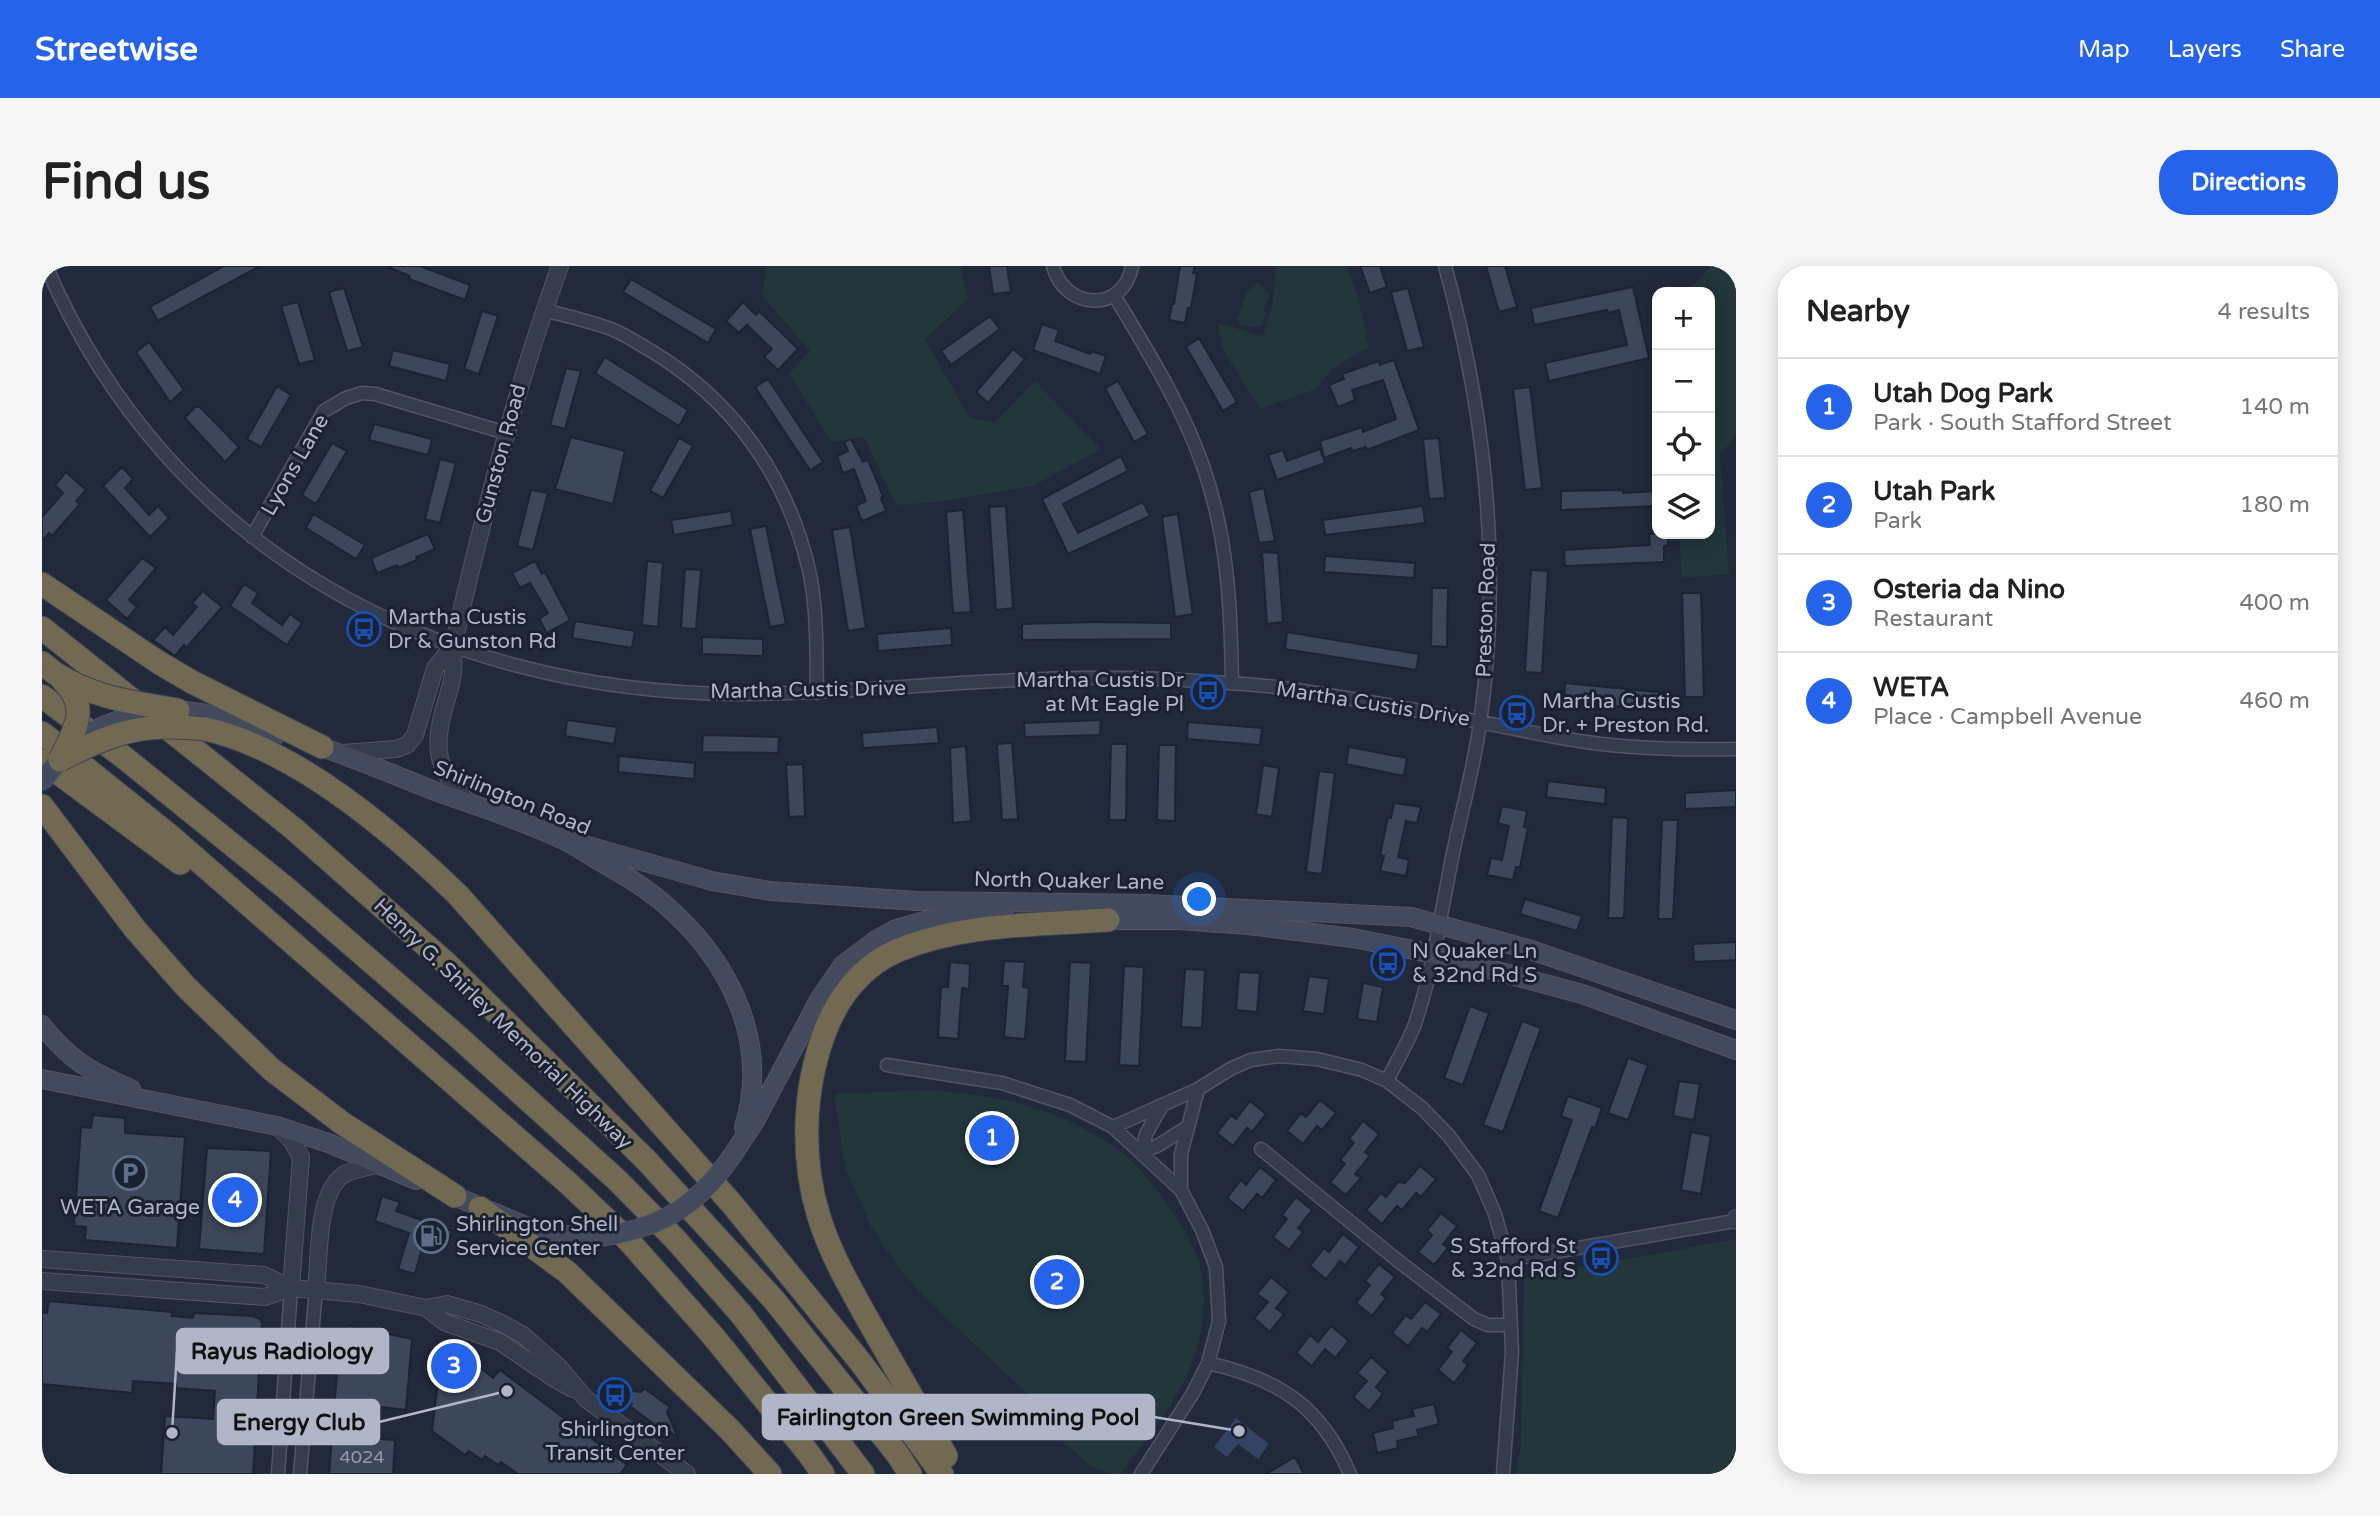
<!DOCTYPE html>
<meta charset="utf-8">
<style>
body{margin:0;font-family:"Varela Round",sans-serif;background:#f6f6f6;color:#222}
.controls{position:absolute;right:21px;top:21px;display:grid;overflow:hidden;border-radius:14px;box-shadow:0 4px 18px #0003}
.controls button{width:63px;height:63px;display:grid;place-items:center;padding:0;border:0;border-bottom:2px solid #e0e0e0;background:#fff;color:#222;font:35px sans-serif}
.you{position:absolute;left:1158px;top:634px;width:24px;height:24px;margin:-18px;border:5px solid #fff;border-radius:50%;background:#1a73e8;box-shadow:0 0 0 10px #1a73e833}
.badge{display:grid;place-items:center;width:46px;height:46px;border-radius:50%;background:#2563eb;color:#fff;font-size:23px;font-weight:700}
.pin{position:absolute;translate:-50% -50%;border:4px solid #fff;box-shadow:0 2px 7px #0006}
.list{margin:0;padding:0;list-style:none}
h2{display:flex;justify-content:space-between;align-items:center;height:91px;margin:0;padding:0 28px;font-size:30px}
h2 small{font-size:23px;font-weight:400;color:#767676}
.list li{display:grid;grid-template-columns:46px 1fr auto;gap:21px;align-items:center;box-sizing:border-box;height:98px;padding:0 28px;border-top:2px solid #e0e0e0}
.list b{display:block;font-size:26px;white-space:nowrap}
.list p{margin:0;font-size:23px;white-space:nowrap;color:#767676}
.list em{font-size:23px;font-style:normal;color:#767676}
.icon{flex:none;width:38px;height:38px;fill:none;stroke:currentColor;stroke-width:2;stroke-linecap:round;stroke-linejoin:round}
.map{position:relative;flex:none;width:1694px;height:1208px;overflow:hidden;border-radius:28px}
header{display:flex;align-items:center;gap:42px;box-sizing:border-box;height:98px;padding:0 35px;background:#2563eb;color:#fff}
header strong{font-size:33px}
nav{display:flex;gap:38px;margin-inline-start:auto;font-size:24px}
.intro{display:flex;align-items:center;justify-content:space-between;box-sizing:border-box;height:168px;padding:0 42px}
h1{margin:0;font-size:49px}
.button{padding:18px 32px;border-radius:28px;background:#2563eb;color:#fff;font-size:24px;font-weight:700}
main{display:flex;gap:42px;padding:0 42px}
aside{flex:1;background:#fff;border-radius:28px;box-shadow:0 4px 18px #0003}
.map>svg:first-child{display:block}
.green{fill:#23363c}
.water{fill:#344263}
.building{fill:#3d475b;stroke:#1c2332;stroke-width:2}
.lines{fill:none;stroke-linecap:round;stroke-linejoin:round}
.minor-casing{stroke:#505666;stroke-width:15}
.tertiary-casing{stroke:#505666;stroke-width:18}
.secondary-casing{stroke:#505666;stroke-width:20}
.motorway-casing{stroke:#3d4353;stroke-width:25}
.minor{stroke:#353c4b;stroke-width:12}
.tertiary{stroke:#353c4b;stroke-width:16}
.secondary{stroke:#434a5e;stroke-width:18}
.motorway{stroke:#716952;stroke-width:23}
.secondary-bridge-casing{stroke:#505666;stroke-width:20;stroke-linecap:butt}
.motorway-bridge-casing{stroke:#3d4353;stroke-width:25;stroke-linecap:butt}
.secondary-bridge{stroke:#434a5e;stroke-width:18}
.motorway-bridge{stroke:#716952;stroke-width:23}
.labels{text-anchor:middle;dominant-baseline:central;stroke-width:6;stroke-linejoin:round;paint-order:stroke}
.number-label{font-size:18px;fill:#939aac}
.street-label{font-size:21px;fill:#b0b6c7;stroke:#1a2130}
.poi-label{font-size:21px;fill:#b0b6c7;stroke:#1a2130;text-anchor:start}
.leader{fill:none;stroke:#b0b6c7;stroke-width:2.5}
.callout-dot{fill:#b0b6c7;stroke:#1a2130;stroke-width:2.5}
.callout{fill:#b0b6c7;stroke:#b0b6c7;stroke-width:2.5}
.callout-label{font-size:23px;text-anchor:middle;font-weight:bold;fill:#111}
</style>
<header>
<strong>Streetwise</strong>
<nav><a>Map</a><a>Layers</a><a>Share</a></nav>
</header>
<div class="intro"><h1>Find us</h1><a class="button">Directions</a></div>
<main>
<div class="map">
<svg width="1694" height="1208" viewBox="0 0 1694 1208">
<rect width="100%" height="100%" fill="#21293b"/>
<!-- green -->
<path class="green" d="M724,0H918L926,33L883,73L927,151L952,157L993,115L1059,183L991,220L897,236L854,239L822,171L790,176L747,108L768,84L720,30Z
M1234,0H1305L1316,32L1327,81L1290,103L1274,123L1218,143L1180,82L1175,57L1221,70L1231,37Z
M1670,0H1694V170L1678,189L1687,308L1640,312L1637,268H1668V26H1644Z
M1215,16L1228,29L1221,43L1224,47L1220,60L1215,59L1213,62L1198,58L1195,53L1204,27Z
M886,824C932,827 979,835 1021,852C1035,858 1065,875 1077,884C1105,906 1147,962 1157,996C1164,1020 1163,1052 1157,1076C1145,1125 1108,1167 1079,1208H1070L1048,1200L1008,1163L992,1134L882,1031L856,1001L829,961L803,901L792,828Z
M1694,973V1208H1473L1479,1181L1482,1012Z"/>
<!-- water -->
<path class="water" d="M1194,1152L1227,1178L1216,1193L1196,1178L1185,1191L1172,1181Z"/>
<!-- building -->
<path class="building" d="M182,0H218L116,55L108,41Z
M344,0H378L428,19L423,34L367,13L368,10Z
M947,0H965L969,26L951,28Z
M1138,0H1153L1151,7H1155L1149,42H1146L1143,57L1127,54L1130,38H1132Z
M1318,0H1338L1345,21L1328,27Z
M1444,0H1463L1475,41L1457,46Z
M589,13L674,63L666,77L581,26Z
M1591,21L1607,92L1507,115L1503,97L1585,79L1577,44L1566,47L1565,44L1492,59L1489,42Z
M302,22L321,81L305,85L287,26Z
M1366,22L1382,81L1365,85L1349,26Z
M256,36L273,94L257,98L239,40Z
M701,36L714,49L717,45L756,83L736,104L722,91L730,83L705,59L697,67L684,55Z
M440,45L456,50L437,108L422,103Z
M948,50L958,63L909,99L899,85Z
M1000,58L1017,64L1013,75L1048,88L1049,85L1064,90L1058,108L991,84Z
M1157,72L1195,136L1181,145L1144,81Z
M107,76L142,124L128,136L94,86Z
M971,83L983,93L946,137L934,126Z
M351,84L408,98L404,115L347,100Z
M563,91L646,144L637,160L553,107Z
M1352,94L1377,164L1325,184L1324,181L1311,185L1309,182L1282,192L1278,175L1320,161L1321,166L1354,153L1341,114L1310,124L1313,134L1296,141L1287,119L1302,113L1300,108L1337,95L1338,99Z
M524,102L539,105L523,163L508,159Z
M726,113L781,196L768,204L713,121Z
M1076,115L1106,168L1092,176L1063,122Z
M235,120L249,129L219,181L205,173Z
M1488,121L1500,222L1483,224L1471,123Z
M153,141H158L197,181L183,196L143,152Z
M332,158L390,173L386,189L327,174Z
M529,171L583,185L571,238L513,223Z
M637,172L651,180L621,232L608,225Z
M1397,172L1403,232L1387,233L1381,173Z
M809,173L821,196L826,194L841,230L839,232L844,245L820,255L814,240L824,235L812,203L801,207L795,190L806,185L802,176Z
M290,177L305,185L274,238L260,229Z
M1278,183L1283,197L1235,214L1226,189L1241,184L1245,195Z
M1079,190L1086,205L1021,238L1036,267L1101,236L1108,250L1026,288L1000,233Z
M398,193L414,197L398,257L383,253Z
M80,201L91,213L83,222L107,249L116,240L127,252L108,271L61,220Z
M24,206L44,224L34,235L38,238L10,270L7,267L0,275V251L21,227L13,219Z
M1222,222L1233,275L1217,277L1207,226Z
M489,224L506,227L491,284L475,280Z
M1581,224V227L1615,225V240L1519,244V225Z
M964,240L971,342L954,344L947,241Z
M1381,240L1383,257L1283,269L1281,254Z
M921,244L929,346L911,347L904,246Z
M689,245L691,259L632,269L629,254Z
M271,248L323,279L314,293L264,262Z
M1136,248L1151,348L1133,351L1120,251Z
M724,260L744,358L728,361L708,263Z
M808,261L824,362L806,365L790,264Z
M386,268L393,283L374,291L375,294L356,302L355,299L335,307L329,292Z
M1607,268H1626V279L1622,280V296L1523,300L1522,284L1608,279Z
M1220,286L1236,287L1241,356L1225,358Z
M1283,290L1373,297L1372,312L1282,306Z
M100,292L114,302L87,334L95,341L85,353L64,334Z
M493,295L500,308L503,306L528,354L505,367L497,353L506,347L488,317L478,322L470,307Z
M605,295L621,297L616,361L600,359Z
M643,303L659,304L654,363L639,362Z
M1489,304L1506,305L1500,407L1483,406Z
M202,318L216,327L210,337L240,359L248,348L260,357L245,379L188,340Z
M1390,322H1406L1405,381L1389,380Z
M161,325L180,341L144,382L142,379L133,390L111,374L123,361L131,369L155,341L150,337Z
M1640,327H1659L1662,431H1643Z
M533,355L593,365L590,382L530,372Z
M1055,356L1129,357V373L980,374V358Z
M909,362L910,379L836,385L835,368Z
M1245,366L1377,388L1374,404L1243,383Z
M660,371L721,373V390L660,388Z
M1523,417L1626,427L1624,445L1522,435Z
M525,454L575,461L572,478L523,470Z
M1059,454L1058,469L983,471L982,457Z
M1146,456L1220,462L1218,479L1145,473Z
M895,461L897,477L821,482L820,467Z
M661,469L737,471L736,487L660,486Z
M970,477L976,553L960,554L955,478Z
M1069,478H1085L1084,554H1067Z
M1117,479H1134L1133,555L1115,554Z
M924,480L929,555L911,557L908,482Z
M1307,481L1365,492L1362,510L1304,498Z
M577,490L653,497L652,513L576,506Z
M761,498L763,550L747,551L744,499Z
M1221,499L1237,502L1230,551L1214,548Z
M1277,505L1293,507L1280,608L1264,606Z
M1506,515L1564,522L1563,538L1504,531Z
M1694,524V541L1643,543V527Z
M1352,537L1379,541L1375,557L1364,555L1356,591L1367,594L1364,610L1338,605L1342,590L1338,589L1346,551L1349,552Z
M1460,540L1485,545L1482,561L1486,562L1478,601H1474L1471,614L1445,609L1449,592L1460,594L1467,560L1456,557Z
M1570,551L1586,552L1582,652H1566Z
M1620,554H1636L1631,653H1616Z
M1483,633L1540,650L1535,665L1478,648Z
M1694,676V694L1652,696L1651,678Z
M962,695L983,696L981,721L987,722L983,773L962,771L966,720H960Z
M908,696L928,698L927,723L920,722L916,773L896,771L899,721H906Z
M1028,696L1049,697L1044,796L1023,795Z
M1082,700L1102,701L1097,800L1077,799Z
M1143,703L1163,704L1160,762L1139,761Z
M1197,706L1218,707L1215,746L1194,744Z
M1267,710L1287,713L1282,748L1261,745Z
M1321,717L1341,721L1335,756L1315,753Z
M1428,740L1447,747L1421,819L1402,812Z
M1480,755L1499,762L1461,866L1441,859Z
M1586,792L1606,799L1586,854L1566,847Z
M1637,815L1658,818L1652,854L1631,850Z
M1526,830L1560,842L1553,862L1550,861L1516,952L1497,945L1530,854L1519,850Z
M1278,834L1294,847L1280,864L1275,860L1261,878L1245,865L1259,847L1264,851Z
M1208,835L1224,848L1210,866L1205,862L1191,880L1175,867L1189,849L1194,853Z
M51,849L83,852V867L143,871L135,982L43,974L44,961L32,960L39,861L49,862Z
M1321,855L1337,868L1323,886L1328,890L1313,908L1319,912L1304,929L1288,916L1303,898L1298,894L1312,877L1307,873Z
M1649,866L1669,870L1659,928L1639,924Z
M950,878L963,884L954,901L941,895Z
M165,882L229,885L222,988L157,983Z
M1378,900L1394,913L1379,931L1374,927L1360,944L1355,940L1340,958L1324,944L1339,927L1344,931L1356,916L1363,917Z
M1218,901L1234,914L1220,932L1215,928L1201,945L1185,932L1199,914L1204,919Z
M340,930L358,936L354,945L410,965L404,983L382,975L373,1008L356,1003L367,967L333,955Z
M1254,931L1270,944L1256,962L1261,966L1247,984L1231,971L1245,953L1240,949Z
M1399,947L1415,960L1401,978L1406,982L1392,999L1376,986L1390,969L1385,964Z
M1301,968L1317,981L1303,999L1298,995L1284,1013L1268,1000L1282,982L1287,986Z
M1337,998L1353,1011L1339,1028L1344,1032L1330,1050L1314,1037L1328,1019L1323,1015Z
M1229,1011L1247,1026L1234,1042L1242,1048L1228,1066L1212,1052L1226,1036L1215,1028Z
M7,1035L130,1046V1050L151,1052L152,1047L210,1050L218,1053L220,1057L211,1208H119L123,1150L171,1153L173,1125L134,1122V1118L91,1115L90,1127L0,1118V1046L5,1047Z
M1383,1036L1399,1048L1385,1066L1380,1062L1366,1080L1350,1067L1364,1049L1369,1053Z
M308,1060L370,1073L364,1144L340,1141L322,1172L353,1174L351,1208H287L298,1068Z
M1289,1060L1307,1075L1293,1092L1283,1083L1270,1100L1254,1087L1268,1069L1276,1076Z
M1419,1064L1435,1077L1421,1095L1426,1099L1412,1117L1396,1104L1410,1086L1405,1082Z
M399,1089L428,1094L451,1112L458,1104L585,1199L578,1208H476L459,1196L456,1199L443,1190L440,1194L427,1185L423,1189L390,1165Z
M1329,1091L1346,1106L1334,1121L1341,1128L1327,1145L1311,1131L1325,1115L1315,1107Z
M602,1122L628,1141L625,1146L636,1172L617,1157L614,1160L588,1140L590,1138L570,1123L599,1126Z
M1392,1138L1397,1158L1375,1164L1377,1170L1355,1175L1356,1182L1335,1187L1331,1167L1351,1162L1350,1155L1372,1150L1370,1143Z
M1253,1191L1262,1208H1224Z"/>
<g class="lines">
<!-- minor casing -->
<g class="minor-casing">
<path id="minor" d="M4,0C126,284 394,426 695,428C790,428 883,418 977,414C1036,411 1096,411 1155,415C1186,417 1218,418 1248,423C1310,432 1372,444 1433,455C1470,462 1507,471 1544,476C1594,483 1644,484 1694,483
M1011,0C1023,45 1082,47 1090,0
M1072,29C1105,84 1140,140 1161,200C1186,271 1189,343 1190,417
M502,44C524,50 548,55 569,63C584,69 597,78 611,86C691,135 744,209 766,300C776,341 774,385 775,427
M210,271L282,145L304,132L320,127L333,128L464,167
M845,799L960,817L1028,839L1071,861L1139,924L1160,964L1174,1001L1177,1055L1166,1097L1151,1127L1099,1208
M1345,815C1354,796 1366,777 1373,758C1391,704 1399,647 1410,592C1419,547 1432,502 1438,457C1460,303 1444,149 1403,0
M1071,861L1156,823L1190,802L1209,794L1237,790L1275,793L1320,804L1345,815L1380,842L1407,870L1436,909L1453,948L1466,994L1470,1086L1461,1208
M1219,883L1355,994L1432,1053L1446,1059H1468
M1100,886L1117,879L1145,861
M1100,886L1104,868L1119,841
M1139,924V888L1156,823
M1466,994L1693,955
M1166,1097C1237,1113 1279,1140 1308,1208
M236,1208L249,1022
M258,1208L274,1023"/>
</g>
<!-- tertiary casing -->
<g class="tertiary-casing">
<path id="tertiary" d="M301,487L354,483L365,479L373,469L393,402L411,380
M427,537C395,503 390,485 403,439C406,429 410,418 411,407C412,398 411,389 411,380C441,251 473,124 518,0
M235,860L250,875L259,891L249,1022
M1694,952V955
M0,993L222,1009L249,1022L317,1028L384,1042L405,1038L439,1048L461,1058L481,1069L518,1102L544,1133L645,1208
M0,1015L223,1031L249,1022
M274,1023C278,992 274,928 301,909C311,903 327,901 338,898
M384,1042L402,1056L458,1076L511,1112L531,1123"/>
</g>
<!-- secondary casing -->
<g class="secondary-casing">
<path id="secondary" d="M136,444L173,449L236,468
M270,478C311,491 352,509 393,525C434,540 477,553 517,572C530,577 542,586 554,593C577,606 600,619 620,636C686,692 729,774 702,861
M518,572L670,615L728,625L875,635L1104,638L1369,651L1486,683L1694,754
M1054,654H1136L1206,659L1311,672L1391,688L1540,728L1694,784
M0,759C27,794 49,806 89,823
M0,813L235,860L289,878L374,914
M690,890L713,855L778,732L801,699L834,674L854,663L887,654L963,652
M403,926L486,961L514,968L551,972"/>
</g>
<!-- motorway casing -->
<g class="motorway-casing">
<path id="motorway" d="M0,318L116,396L150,416L280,481
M0,362L252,563L404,697L604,894L732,1034L856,1189L868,1208
M0,397L14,408
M0,430L84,493L245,623L414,769L575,914L633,973L699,1048L821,1208
M163,463C254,483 351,566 416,629L690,938L820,1098L900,1208
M0,467L127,569L526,917L586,974L671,1070L767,1188L781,1208
M0,495L138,597
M0,540L93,663L144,721L229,803L300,857L413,930
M438,942L525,1006L687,1163L728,1208
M904,1190C879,1147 855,1104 830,1061C810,1025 789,990 777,951C759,893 761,825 782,768C795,732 820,699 857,684C923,657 997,659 1066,654"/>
</g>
<!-- minor -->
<use href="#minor" class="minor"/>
<!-- tertiary -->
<use href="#tertiary" class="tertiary"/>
<!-- secondary -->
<use href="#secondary" class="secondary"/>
<!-- motorway -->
<use href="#motorway" class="motorway"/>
<!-- secondary-bridge casing -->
<g class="secondary-bridge-casing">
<path id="secondary-bridge" d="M0,516C36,468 59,453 119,446
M551,972C615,964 653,943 690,890"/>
</g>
<!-- motorway-bridge casing -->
<g class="motorway-bridge-casing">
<path id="motorway-bridge" d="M14,408C55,433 90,436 136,444
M18,494C71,466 103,456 163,463
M18,494C32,465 49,441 21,415"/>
</g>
<!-- secondary-bridge -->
<use href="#secondary-bridge" class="secondary-bridge"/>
<!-- motorway-bridge -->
<use href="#motorway-bridge" class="motorway-bridge"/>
</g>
<!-- icons -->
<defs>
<g id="bus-ring" transform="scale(1.75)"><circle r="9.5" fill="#1a2130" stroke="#1a4fb4" stroke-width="1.5"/><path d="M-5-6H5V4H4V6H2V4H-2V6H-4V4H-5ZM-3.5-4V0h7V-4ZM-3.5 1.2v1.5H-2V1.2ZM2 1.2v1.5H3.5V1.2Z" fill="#1a4fb4"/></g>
<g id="parking-ring" transform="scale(1.75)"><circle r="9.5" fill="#1a2130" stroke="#5c6f8a" stroke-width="1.5"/><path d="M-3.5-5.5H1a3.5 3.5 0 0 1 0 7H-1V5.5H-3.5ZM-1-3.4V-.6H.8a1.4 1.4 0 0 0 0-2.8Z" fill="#5c6f8a"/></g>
<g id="fuel-ring" transform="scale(1.75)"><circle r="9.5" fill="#1a2130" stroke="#5c6f8a" stroke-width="1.5"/><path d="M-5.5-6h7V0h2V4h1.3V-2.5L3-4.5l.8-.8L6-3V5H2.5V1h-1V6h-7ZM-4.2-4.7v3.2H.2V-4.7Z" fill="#5c6f8a"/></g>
</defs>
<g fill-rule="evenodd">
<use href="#bus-ring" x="322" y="363"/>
<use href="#bus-ring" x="1166" y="426"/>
<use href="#bus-ring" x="1475" y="447"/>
<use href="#bus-ring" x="1346" y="697"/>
<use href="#parking-ring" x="88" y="907"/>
<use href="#fuel-ring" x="389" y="970"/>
<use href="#bus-ring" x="1559" y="992"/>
<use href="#bus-ring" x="573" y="1129"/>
</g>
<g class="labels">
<!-- number labels -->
<g class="number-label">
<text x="320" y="1191">4024</text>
</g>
<!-- street labels -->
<g class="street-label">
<text transform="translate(459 188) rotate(-75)">Gunston Road</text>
<text transform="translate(253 199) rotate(-60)">Lyons Lane</text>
<text transform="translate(1444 344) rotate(-88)">Preston Road</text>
<text transform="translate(766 424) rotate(-1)">Martha Custis Drive</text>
<text transform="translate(1331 438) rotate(9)">Martha Custis Drive</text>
<text transform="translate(470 532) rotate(22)">Shirlington Road</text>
<text transform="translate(1027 615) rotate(1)">North Quaker Lane</text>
<text transform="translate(461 758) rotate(44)">Henry G. Shirley Memorial Highway</text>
</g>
<!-- poi labels -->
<g class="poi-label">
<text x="346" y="351">Martha Custis<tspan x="346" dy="24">Dr &amp; Gunston Rd</tspan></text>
<text x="1142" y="414" text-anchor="end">Martha Custis Dr<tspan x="1142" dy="24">at Mt Eagle Pl</tspan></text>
<text x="1500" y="435">Martha Custis<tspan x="1500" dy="24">Dr. + Preston Rd.</tspan></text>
<text x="1370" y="685">N Quaker Ln<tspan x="1370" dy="24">&amp; 32nd Rd S</tspan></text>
<text x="88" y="941" text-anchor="middle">WETA Garage</text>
<text x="414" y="958">Shirlington Shell<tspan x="414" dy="24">Service Center</tspan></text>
<text x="1534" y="980" text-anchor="end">S Stafford St<tspan x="1534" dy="24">&amp; 32nd Rd S</tspan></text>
<text x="573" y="1163" text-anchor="middle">Shirlington<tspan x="573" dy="24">Transit Center</tspan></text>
</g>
</g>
<!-- callouts -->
<path class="leader" d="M130 1167L135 1085M1197 1165L1112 1151M465 1125L337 1156"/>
<g class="callout-dot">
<circle cx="130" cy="1167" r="7"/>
<circle cx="1197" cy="1165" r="7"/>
<circle cx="465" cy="1125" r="7"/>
</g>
<g class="callout">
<rect x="135" y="1063" width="211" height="44" rx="7"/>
<rect x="721" y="1129" width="391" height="44" rx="7"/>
<rect x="176" y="1134" width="161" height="44" rx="7"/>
</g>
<g class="callout-label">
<text x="240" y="1093">Rayus Radiology</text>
<text x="916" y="1159">Fairlington Green Swimming Pool</text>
<text x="257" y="1164">Energy Club</text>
</g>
</svg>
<div class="controls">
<button>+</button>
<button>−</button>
<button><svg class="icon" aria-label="locate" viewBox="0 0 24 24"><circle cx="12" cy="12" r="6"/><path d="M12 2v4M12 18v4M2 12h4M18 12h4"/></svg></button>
<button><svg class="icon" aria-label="layers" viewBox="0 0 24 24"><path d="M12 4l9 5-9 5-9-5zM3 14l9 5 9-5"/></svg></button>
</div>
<div class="you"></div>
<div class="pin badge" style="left:950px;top:872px">1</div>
<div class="pin badge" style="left:1015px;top:1016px">2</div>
<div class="pin badge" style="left:412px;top:1100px">3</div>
<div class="pin badge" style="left:193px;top:934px">4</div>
</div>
<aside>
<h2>Nearby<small>4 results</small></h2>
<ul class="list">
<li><span class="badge">1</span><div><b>Utah Dog Park</b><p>Park · South Stafford Street</p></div><em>140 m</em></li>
<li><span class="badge">2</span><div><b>Utah Park</b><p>Park</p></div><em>180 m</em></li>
<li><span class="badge">3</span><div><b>Osteria da Nino</b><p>Restaurant</p></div><em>400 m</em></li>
<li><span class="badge">4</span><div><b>WETA</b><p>Place · Campbell Avenue</p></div><em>460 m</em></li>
</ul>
</aside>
</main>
